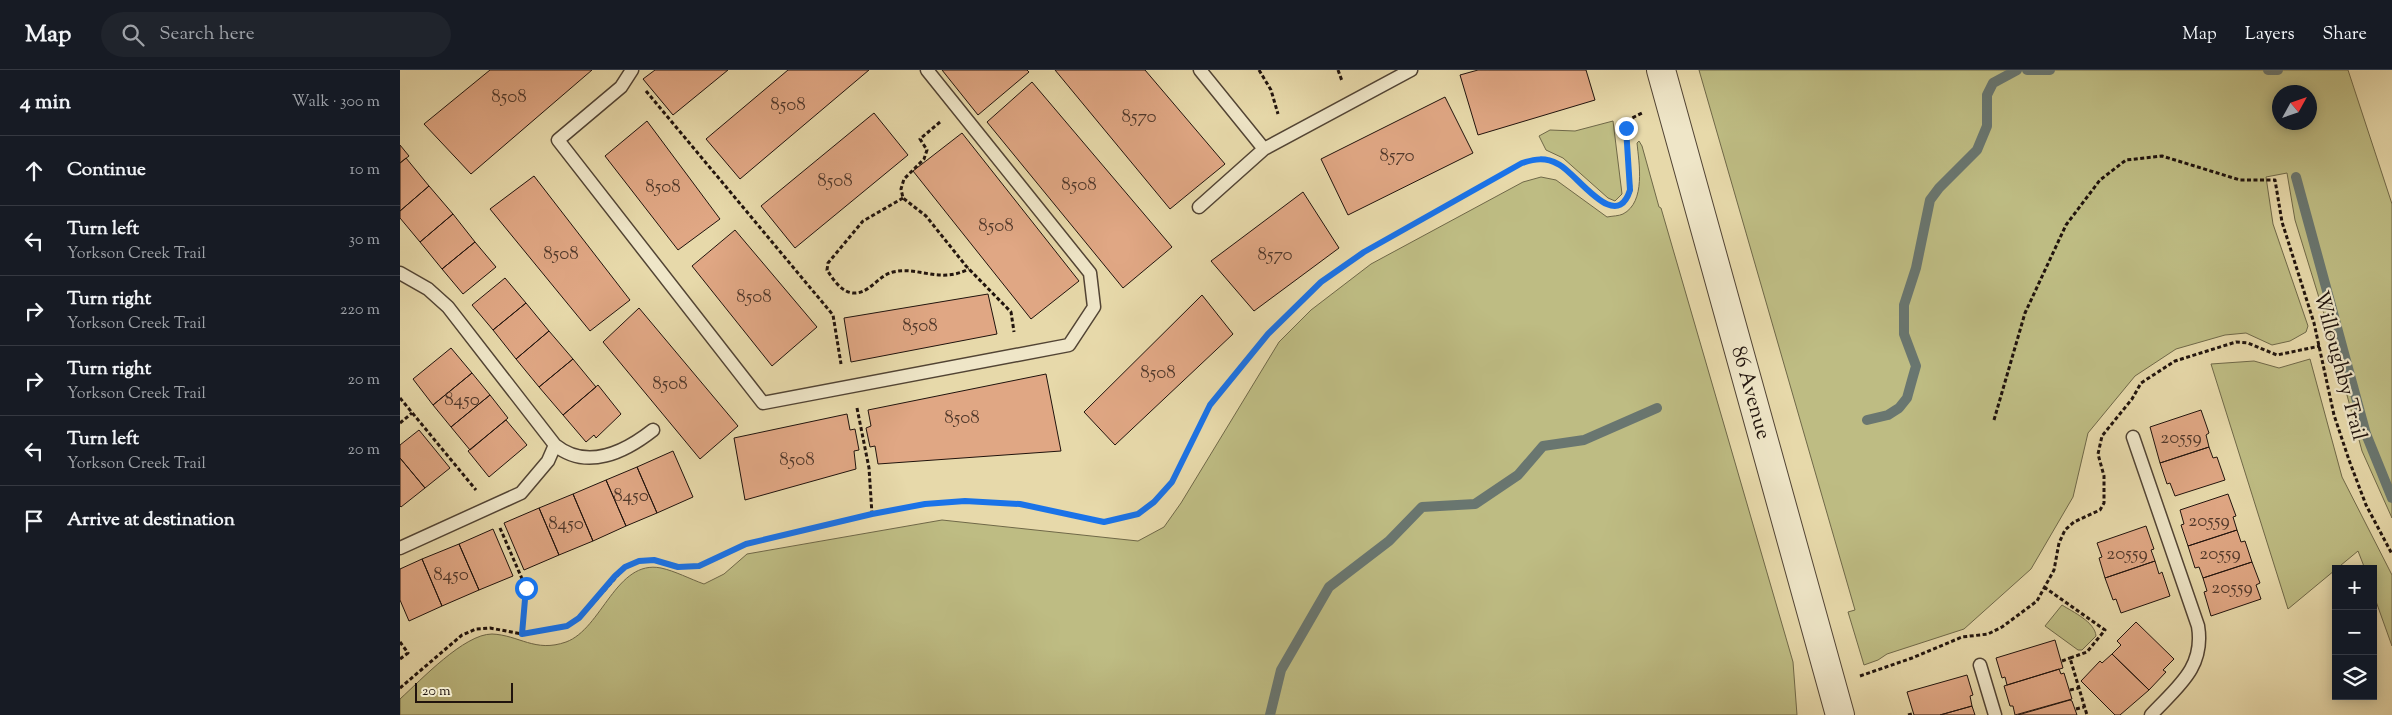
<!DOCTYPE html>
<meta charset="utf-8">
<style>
body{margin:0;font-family:"Sorts Mill Goudy",serif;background:#20242c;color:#f1f3f6}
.controls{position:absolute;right:15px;bottom:15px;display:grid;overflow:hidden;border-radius:0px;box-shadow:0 2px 12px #0003}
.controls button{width:45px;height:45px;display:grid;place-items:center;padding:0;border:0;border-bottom:1px solid #363941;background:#171b24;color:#f1f3f6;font:25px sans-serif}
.compass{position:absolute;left:1872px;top:15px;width:45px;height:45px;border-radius:50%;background:#171b24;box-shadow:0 2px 12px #0003;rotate:50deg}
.scale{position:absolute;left:15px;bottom:12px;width:98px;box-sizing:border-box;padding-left:5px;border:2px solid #20130d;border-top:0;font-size:14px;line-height:18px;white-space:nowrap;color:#20130d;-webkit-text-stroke:4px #efe6c8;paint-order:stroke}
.stop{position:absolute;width:15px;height:15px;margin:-11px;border:4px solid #1a73e8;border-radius:50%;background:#fff}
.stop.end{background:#1a73e8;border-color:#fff;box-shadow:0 1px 5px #0008}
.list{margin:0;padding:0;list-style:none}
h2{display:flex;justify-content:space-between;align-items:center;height:65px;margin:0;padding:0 20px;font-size:21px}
h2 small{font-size:16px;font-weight:400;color:#9ea1a6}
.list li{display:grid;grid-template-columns:32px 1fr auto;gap:15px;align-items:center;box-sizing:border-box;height:70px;padding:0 20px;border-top:1px solid #363941}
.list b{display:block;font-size:19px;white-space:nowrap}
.list p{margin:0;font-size:16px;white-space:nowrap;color:#9ea1a6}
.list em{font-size:16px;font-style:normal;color:#9ea1a6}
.icon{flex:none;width:28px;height:28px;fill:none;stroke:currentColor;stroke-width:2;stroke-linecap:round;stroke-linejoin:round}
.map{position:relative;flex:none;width:1992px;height:645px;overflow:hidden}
header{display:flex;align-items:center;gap:30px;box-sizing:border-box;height:70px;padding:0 25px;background:#171b24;border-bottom:1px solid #363941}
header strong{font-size:24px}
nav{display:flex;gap:28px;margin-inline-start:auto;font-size:18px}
.search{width:350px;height:45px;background:#20242c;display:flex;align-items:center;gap:12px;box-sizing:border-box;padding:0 18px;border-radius:28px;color:#9ea1a6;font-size:19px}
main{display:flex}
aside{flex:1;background:#171b24}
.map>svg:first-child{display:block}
.green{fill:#bebc83;stroke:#6f6848;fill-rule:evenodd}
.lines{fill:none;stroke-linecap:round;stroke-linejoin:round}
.stream{stroke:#697670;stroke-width:10}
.building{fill:#e0a784;stroke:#20130d}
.service-casing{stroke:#524434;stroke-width:15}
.tertiary-casing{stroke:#524434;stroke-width:30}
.path{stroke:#20130d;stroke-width:3;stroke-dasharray:4 2.5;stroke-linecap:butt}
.service{stroke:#efe6c8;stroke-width:12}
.tertiary{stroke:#efe6c8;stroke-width:28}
.route{stroke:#1a73e8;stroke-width:6}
.labels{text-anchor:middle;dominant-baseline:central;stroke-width:4.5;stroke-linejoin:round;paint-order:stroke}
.number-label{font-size:19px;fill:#50382b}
.street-label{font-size:21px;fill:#20130d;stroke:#efe6c8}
</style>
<header>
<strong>Map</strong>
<div class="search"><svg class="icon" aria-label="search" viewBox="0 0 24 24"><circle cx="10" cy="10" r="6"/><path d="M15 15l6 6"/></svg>Search here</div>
<nav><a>Map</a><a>Layers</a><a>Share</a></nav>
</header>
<main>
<aside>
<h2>4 min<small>Walk · 300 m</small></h2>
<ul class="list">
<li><svg class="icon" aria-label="ahead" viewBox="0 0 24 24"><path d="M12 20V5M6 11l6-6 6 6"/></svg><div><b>Continue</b></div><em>10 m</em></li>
<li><svg class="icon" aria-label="left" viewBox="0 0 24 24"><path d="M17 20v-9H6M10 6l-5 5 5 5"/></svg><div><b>Turn left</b><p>Yorkson Creek Trail</p></div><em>30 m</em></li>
<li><svg class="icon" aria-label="right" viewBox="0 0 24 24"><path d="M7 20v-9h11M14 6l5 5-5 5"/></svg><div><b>Turn right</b><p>Yorkson Creek Trail</p></div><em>220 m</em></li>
<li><svg class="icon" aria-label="right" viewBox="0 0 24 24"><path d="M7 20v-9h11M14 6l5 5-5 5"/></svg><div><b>Turn right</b><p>Yorkson Creek Trail</p></div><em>20 m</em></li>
<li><svg class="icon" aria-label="left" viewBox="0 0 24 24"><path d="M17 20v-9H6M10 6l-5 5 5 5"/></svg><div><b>Turn left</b><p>Yorkson Creek Trail</p></div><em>20 m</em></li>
<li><svg class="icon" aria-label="arrive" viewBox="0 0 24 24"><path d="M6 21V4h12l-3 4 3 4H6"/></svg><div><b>Arrive at destination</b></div></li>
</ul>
</aside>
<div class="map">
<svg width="1992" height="645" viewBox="0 0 1992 645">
<rect width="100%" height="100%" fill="#e7d9aa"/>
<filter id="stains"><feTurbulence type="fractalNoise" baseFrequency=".004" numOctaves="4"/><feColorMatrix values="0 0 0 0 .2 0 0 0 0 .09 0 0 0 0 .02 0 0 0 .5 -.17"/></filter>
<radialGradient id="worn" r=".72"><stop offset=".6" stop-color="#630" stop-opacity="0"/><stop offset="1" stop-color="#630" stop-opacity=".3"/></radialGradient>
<!-- green -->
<path class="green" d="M1299,0H1948L1992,134V448L1962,381L1933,273L1895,150L1887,103L1866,107L1873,154L1908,256L1906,262L1890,271L1872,275L1846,263L1825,265L1776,279L1735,306L1688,363L1673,427L1631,499L1564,559L1487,584L1478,590L1464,595L1448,542L1455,540ZM1880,22H1910V52H1880Z
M1213,51L1222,124L1215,131L1208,128L1163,88L1146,80L1139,66L1150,60L1175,61Z
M1239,71L1242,76L1259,137L1261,138L1393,592L1397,645H0V629C21,610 64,564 92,564C119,565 135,583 166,572C202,559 216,489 261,498C275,501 290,509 304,514L324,504L347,484L542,450L738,471L764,457L781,433L879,272L911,240L971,194L1123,112L1141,107L1156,110L1207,147C1212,146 1219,146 1223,144C1246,132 1239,93 1237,73Z
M1910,289L1942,407L1992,505V576L1973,523V499H1965L1958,481L1888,539L1811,294L1854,291L1879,298Z
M1662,535C1673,542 1695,552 1696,566L1682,580H1678L1645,556Z"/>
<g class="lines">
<!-- stream -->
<path class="stream" d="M1627,0H1650
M1868,0H1878
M1896,107L1966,364L1992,428
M1467,350L1488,345L1499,338L1507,328L1512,310L1516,296L1504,264V235L1516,198L1530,130L1539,118L1577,80L1587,56V25L1593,13L1617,0
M870,645L881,600L929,517L989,471L1022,437L1075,434L1118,405L1143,376L1184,370L1257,338"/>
</g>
<!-- building -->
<path class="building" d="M90,0H192L71,104L24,54Z
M255,0H328L273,45L243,9Z
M388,0H469L340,109L306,69Z
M542,0H627L629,2L578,45Z
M655,0H745L825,94L770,139Z
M1078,0H1186L1195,30L1078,65L1060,5Z
M632,12L772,177L723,218L587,52Z
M1045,27L1073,83L948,145L921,89Z
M474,43L508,85L395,178L361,136Z
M247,51L320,149L278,180L205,86Z
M562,63L679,211L631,249L513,101Z
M0,75L9,86L0,93Z
M6,88L29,116L0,141V93Z
M134,106L230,230L190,261L90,139Z
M29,116L53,144L20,172L0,148V141Z
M903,122L939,178L854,241L811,191Z
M53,144L75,172L42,199L20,172Z
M335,160L417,257L372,296L292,196Z
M75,172L96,197L63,224L42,199Z
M105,208L126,233L93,260L72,235Z
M588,224L597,264L451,292L444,248Z
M802,225L833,264L715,375L684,342Z
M126,233L149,261L116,289L93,260Z
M239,238L338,356L300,389L203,272Z
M149,261L173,289L139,317L116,289Z
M51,278L72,303L33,335L13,309Z
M173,289L196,317L163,345L139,317Z
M72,303L90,325L51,357L33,335Z
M646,304L661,381L478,394L475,376L470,377L466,358L471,356L468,340Z
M198,315L221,344L196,368L194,365L186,372L163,345Z
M90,325L108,348L70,380L51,357Z
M1801,340L1809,363L1806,365L1809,377L1760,393L1750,357Z
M447,344L450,360L455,359L459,380L454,381L456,399L345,430L334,368Z
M106,350L127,375L89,407L68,381Z
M19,360L50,398L25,418L0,388V375Z
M1809,377L1813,388L1817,387L1825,410L1775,426L1770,413L1767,414L1760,393Z
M273,381L293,427L257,443L237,397Z
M0,388L25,418L1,437L0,436Z
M237,397L257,443L226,456L206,410Z
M206,410L226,456L193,471L173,424Z
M173,424L193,471L159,485L139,438Z
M1828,424L1836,446L1833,447L1837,460L1788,476L1781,455L1784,454L1780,440Z
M139,438L159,485L124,500L104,453Z
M1746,456L1754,479L1751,480L1755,491L1705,508L1699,488L1702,487L1697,473Z
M93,459L113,506L79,520L59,474Z
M1837,460L1841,472L1845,471L1852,492L1803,508L1799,497L1795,498L1788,476Z
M59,474L79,520L42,536L22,489Z
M22,489L42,536L9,551L0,530V499Z
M1755,491L1759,504L1762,502L1770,526L1721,543L1716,529L1713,530L1705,508Z
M1852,492L1860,513L1856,515L1861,529L1811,546L1804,522L1807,521L1803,508Z
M1736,552L1774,589L1763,600L1766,602L1749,620L1712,584L1721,575L1717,571Z
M1655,570L1663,598L1607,615L1605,607L1602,608L1596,588Z
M1712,584L1749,620L1720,645H1715L1681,611L1700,591L1702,593Z
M1659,599L1661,604L1664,603L1672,629L1615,645L1613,636H1610L1604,616Z
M1567,605L1573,625L1570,626L1572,636L1540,645H1514L1507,622Z
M1670,630L1672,631L1677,645H1618Z
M1572,636L1575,645H1540Z"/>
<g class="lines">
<!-- service casing -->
<g class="service-casing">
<path id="service" d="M232,0L221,17L158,70L363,333L669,275L694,237L690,203L527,0
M800,0L864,79L1011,0
M799,137L864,79
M0,203L28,219L48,237L155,375C187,401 225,382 253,360
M1733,367L1798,556C1805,598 1777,617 1751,645
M0,478L121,423L148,391L155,375
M1580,595L1595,645"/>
</g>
<!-- tertiary casing -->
<g class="tertiary-casing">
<path id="tertiary" d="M1261,0L1440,645"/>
</g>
<!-- path -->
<path class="path" d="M859,0L871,20L878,44
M938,0L942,11
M246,21L433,245L441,294
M540,52L520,69L527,80L524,89L504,109L501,119L503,128L526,146L566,196L611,242L614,262
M503,128L463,151L428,193L427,200C433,209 441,222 453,223C470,224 477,206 493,202C519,196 539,214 569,199
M0,328L76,420
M457,338L469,398L472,444
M1594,350L1625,243L1666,155L1700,110L1726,90L1762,86L1840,110H1875L1882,152L1914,253L1934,345L1949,390L1966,435L1992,484
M0,353L12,343
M100,458L126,518L122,564
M1644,517L1705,560L1687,582L1670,588L1687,645
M0,572L8,583L0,589
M1662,591L1670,588
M1460,606L1512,588L1562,567L1588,564L1602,557L1637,531L1654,500L1659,473L1665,460L1674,452L1700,440L1704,433V406L1698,384L1702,366L1732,329L1741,313L1775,291L1836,272L1848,273L1877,285L1920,276
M0,618L62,565L76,559L90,558L122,564L167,556L179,549L225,497L239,491L254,490L278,497L299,496L346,474L465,445L525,434L565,431L620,434L704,452L738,444L754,432L772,411L810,335L868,264L921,212L964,182L1122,93C1135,89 1145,87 1158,94C1176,102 1216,165 1231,120L1226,58L1230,49L1242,43
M1670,620L1679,618
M1676,639L1684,637
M1508,645L1512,644"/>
<!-- service -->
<use href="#service" class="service"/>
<!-- tertiary -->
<use href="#tertiary" class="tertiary"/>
</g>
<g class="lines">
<!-- route -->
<path class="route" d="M126,518L122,564L167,556L179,548L215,506L225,497L239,491L254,490L278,497L299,496L346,474L472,444L525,434L565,431L620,434L704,452L738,444L754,432L772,412L810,335L868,264L921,212L964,182L1122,93C1135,89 1145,87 1158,94C1176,102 1216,165 1230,120L1226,58"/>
</g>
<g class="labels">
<!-- number labels -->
<g class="number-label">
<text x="109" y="27">8508</text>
<text x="388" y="35">8508</text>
<text x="739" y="47">8570</text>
<text x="997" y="86">8570</text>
<text x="435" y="111">8508</text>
<text x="679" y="115">8508</text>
<text x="263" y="117">8508</text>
<text x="596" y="156">8508</text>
<text x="161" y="184">8508</text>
<text x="875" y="185">8570</text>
<text x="354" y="227">8508</text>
<text x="520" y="256">8508</text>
<text x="758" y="303">8508</text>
<text x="270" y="314">8508</text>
<text x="62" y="330">8450</text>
<text x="562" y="348">8508</text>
<text x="1781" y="368">20559</text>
<text x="397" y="390">8508</text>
<text x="231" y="426">8450</text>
<text x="1809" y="451">20559</text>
<text x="166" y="454">8450</text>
<text x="1727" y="484">20559</text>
<text x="1820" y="484">20559</text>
<text x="51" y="505">8450</text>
<text x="1832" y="518">20559</text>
</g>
<!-- street labels -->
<g class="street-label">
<text transform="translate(1939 296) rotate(75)">Willoughby Trail</text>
<text transform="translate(1350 323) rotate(74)">86 Avenue</text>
</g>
</g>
<rect width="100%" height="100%" filter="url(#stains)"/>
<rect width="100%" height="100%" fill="url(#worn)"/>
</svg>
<div class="controls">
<button>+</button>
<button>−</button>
<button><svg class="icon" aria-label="layers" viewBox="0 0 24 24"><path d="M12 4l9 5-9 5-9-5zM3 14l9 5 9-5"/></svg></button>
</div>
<svg class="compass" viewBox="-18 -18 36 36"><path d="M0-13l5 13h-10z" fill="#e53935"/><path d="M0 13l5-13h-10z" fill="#9ea1a6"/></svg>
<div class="scale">20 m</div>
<div class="stop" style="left:126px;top:518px"></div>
<div class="stop end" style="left:1226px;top:58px"></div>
</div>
</main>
